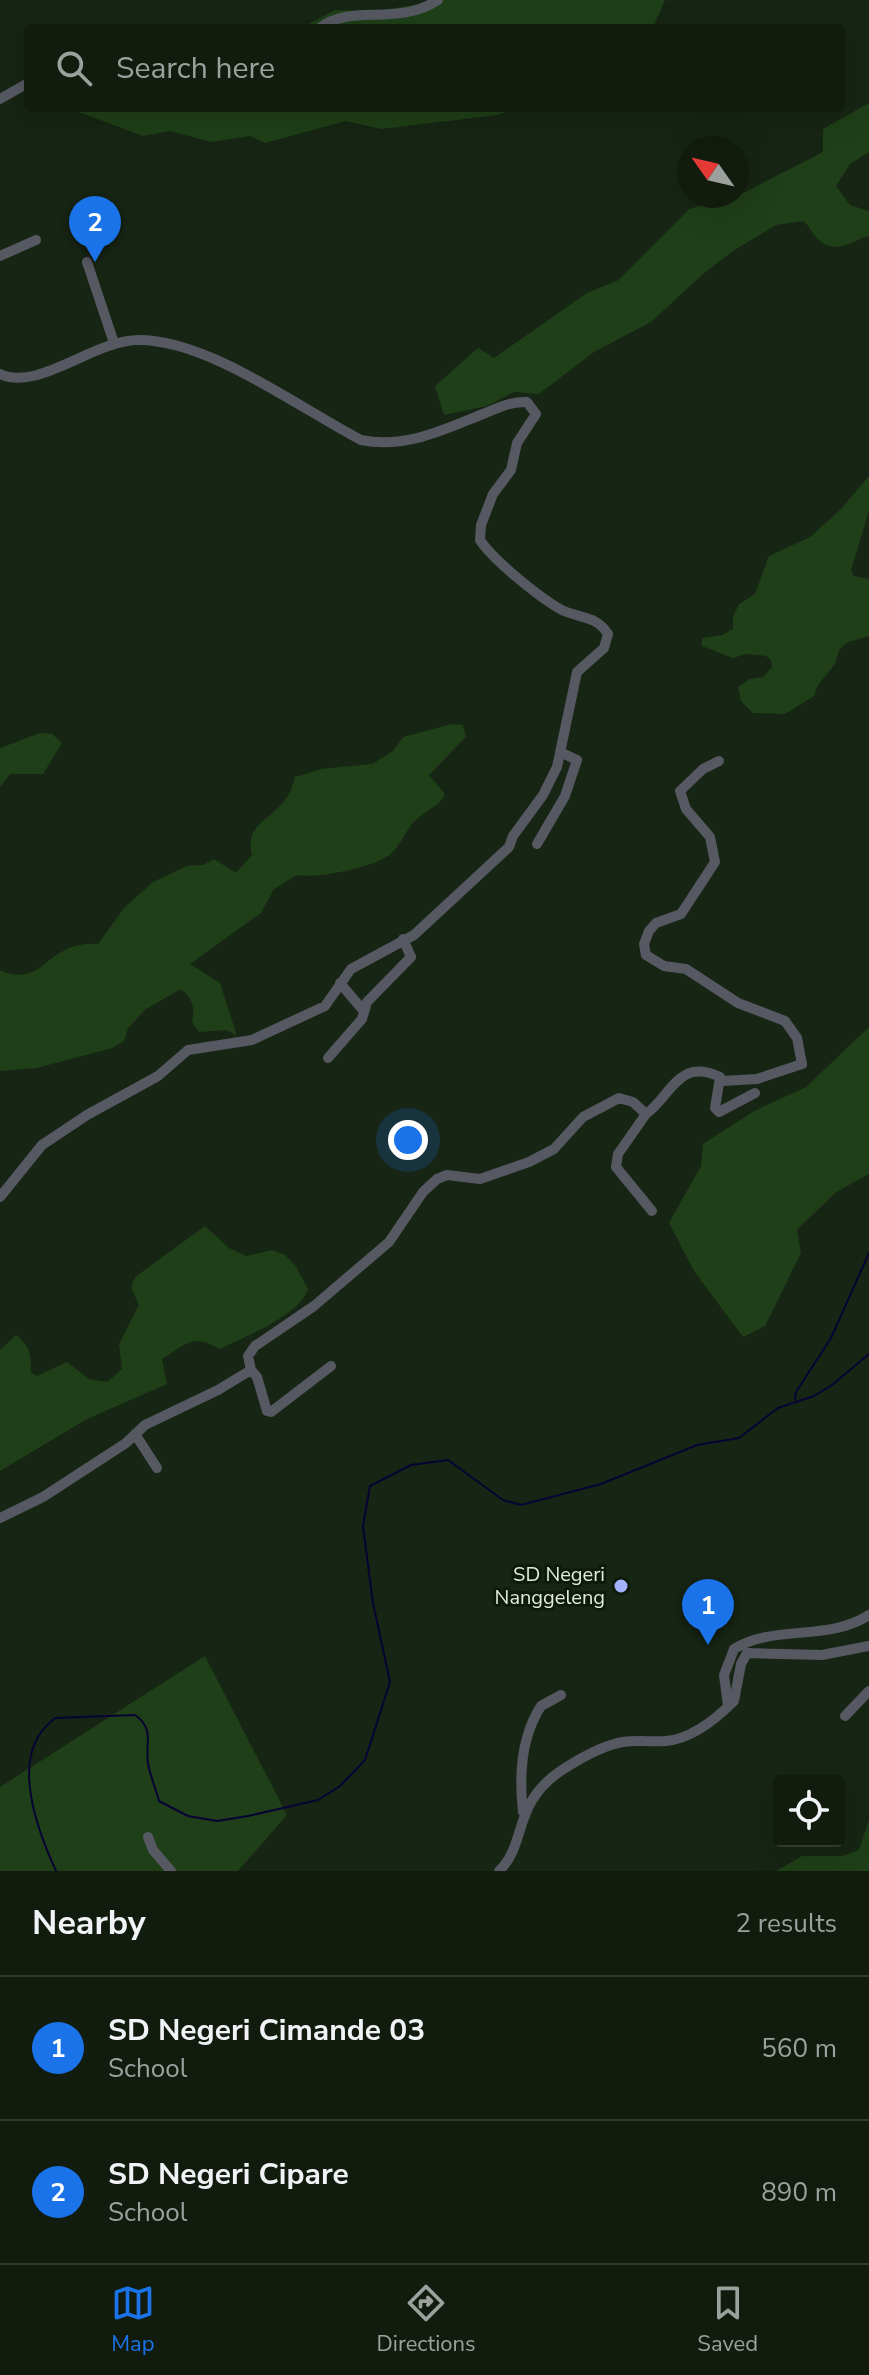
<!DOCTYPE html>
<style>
body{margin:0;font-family:"Nunito Sans",sans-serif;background:#1e291d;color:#f1f3f6}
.controls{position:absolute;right:24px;bottom:24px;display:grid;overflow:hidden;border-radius:8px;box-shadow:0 8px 32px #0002}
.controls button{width:72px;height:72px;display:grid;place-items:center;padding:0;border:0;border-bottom:2px solid #303a2f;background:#111c0f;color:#f1f3f6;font:40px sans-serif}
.compass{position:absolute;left:677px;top:136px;width:72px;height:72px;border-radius:50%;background:#111c0f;box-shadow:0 8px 32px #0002;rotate:304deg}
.you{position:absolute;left:408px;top:1140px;width:28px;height:28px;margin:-20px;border:6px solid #fff;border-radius:50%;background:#1a73e8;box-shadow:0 0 0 12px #1a73e833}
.badge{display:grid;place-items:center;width:52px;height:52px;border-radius:50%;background:#1a73e8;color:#fff;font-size:26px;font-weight:700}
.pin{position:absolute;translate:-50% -66px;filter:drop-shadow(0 2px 4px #0008)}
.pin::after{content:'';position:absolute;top:42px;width:28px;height:24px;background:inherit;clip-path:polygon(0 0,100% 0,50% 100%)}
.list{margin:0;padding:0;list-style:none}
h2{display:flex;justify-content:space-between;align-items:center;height:104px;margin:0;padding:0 32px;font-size:34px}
h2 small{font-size:26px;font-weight:400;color:#9ca19e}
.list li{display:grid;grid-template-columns:52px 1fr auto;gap:24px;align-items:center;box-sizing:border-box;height:144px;padding:0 32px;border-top:2px solid #303a2f}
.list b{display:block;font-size:30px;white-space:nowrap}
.list p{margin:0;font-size:26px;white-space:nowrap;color:#9ca19e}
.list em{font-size:26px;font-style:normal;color:#9ca19e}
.icon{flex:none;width:44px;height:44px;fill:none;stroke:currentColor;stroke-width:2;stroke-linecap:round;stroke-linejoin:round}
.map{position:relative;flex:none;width:869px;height:1871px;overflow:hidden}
.search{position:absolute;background:#111c0f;box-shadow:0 8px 32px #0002;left:24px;right:24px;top:24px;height:88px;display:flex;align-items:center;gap:20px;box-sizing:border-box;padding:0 28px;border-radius:8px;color:#9ca19e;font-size:30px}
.sheet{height:392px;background:#111c0f}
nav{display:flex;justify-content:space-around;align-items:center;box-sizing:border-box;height:112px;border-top:2px solid #303a2f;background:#111c0f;font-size:22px;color:#9ca19e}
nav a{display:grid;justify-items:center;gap:4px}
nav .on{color:#1a73e8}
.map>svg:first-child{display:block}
.green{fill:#1e3f17}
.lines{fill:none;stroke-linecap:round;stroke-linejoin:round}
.stream{stroke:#070433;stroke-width:2}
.minor{stroke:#565862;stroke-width:10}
.poi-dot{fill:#a2b2fd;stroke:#0e1b0b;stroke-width:3}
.labels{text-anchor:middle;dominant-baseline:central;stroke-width:6;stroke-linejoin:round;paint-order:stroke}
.poi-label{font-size:20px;fill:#e1eadf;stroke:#0e1b0b;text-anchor:end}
</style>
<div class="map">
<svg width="869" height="1871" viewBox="0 0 869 1871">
<rect width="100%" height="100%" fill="#172514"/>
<!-- green -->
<path class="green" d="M443,0H665L653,28H301L335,10L377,11Z
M869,103V152L850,164L836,186L850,205L869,211V236C853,240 838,255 820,241C813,236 811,227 803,221L776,225L733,251L703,274L651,322L594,352L539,394L514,392L487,406L444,415L435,386L478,348L494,358L587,293L619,280L689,209L737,196L823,152V129Z
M68,108H515L498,115L381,129L346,121L265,143L250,136L211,142L170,131L143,136Z
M869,476V511L851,570L854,576L869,579V636L848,642L839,650L835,664L818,685L814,696L785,714L753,713L741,701L738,687L750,679L763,677L772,667L771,660L766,656L746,654L733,658L702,646V638L722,635L733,629V617L739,604L755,594L769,556L810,537L840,510Z
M452,724L463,725L466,737L429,775L445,794C438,808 429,808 418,818C407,827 402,843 392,853C378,867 316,879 297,875L274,889L261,913L190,964L220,983L237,1036L226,1030L199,1032L192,1022C195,1007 193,999 181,989L146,1009L128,1028L124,1041L112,1048L37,1068L0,1071V970C45,990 45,940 98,944L124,908L153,882L187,866L203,865L214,859L236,873L252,855C244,824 270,821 285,800C290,794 293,784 295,777L321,769L372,764L393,751L403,737Z
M40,733L52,734L62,743L43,774H10L0,787V748Z
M869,1027V1174L836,1192L797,1230L801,1253L765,1326L743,1337L694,1271L669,1223L701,1166L703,1144L754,1111L806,1087Z
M205,1226L229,1248L246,1256L272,1250L285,1255L295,1265L308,1289C299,1316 245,1337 220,1349C192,1334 188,1343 162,1359L167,1384L87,1419L0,1471V1350L16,1335C31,1346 31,1356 31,1373L37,1376L67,1362L89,1379L107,1382L122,1369L119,1344L139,1305L131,1288L135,1277Z
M205,1656L287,1815L238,1871H0V1787Z
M869,1820V1871H776L802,1856H842L854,1852L859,1849Z"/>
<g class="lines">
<!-- stream -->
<path class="stream" d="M795,1400L796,1392L831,1338L869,1253
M56,1871C40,1836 16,1774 38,1737C42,1730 49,1723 55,1718L135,1715C155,1729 145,1743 148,1763C150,1776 156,1789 159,1801L188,1816L217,1821L248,1816L318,1800L340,1786L365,1760L390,1682L373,1603L363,1526L370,1486L411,1465L448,1460L503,1500L521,1505L601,1484L697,1445L739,1438L778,1408L814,1396L832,1385L869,1354"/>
<!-- minor -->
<path class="minor" d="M320,28C351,3 397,27 438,0
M0,99L28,83
M0,256L36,240
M87,262L114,343
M0,374C39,392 93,340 139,340C209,340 299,408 361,440C405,449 443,430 483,414C497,408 512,401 527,402L536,414L517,443L511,470L493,494L481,525L480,540C493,560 539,597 560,609C578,619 595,614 608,634L604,648L577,672L557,767L543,795L513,836L509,847L414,935L351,969L325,1006L252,1040L188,1050L158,1076L87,1115L42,1145L0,1197
M719,761L703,769L680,791L686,809L710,837L715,862L681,914L656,923L649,931L644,944L646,955L664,966L686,969L738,1003L785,1021L797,1038L802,1064L757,1079L722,1081
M537,844L565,796L577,760L560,752
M340,983L362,1009
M328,1058L362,1019L367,1002L411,957L403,939
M646,1114L618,1154L616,1167L652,1211
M251,1370L257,1377L267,1411L271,1412L331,1366
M135,1434L157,1468
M0,1518L43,1497L126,1443L145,1425L218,1390L251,1370L248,1356L255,1346L314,1306L389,1242L423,1192L437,1179L447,1175L480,1179L529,1162L554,1149L583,1117L619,1098L633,1102L646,1114C671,1096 679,1057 720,1077L715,1108L719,1112L755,1093
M728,1706L724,1675L734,1649C774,1624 827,1642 869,1615
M845,1716L869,1691
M523,1812C519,1777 521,1737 541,1706L561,1695
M148,1837L153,1850L171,1871
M499,1871C528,1843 511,1804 562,1770C579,1759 604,1745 623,1742C638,1740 652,1742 666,1741C691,1739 717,1718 734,1701L741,1664L747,1653L822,1655L869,1646"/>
</g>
<!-- markers -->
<circle class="poi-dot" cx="621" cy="1586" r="8"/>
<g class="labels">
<!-- poi labels -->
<g class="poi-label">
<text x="605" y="1574">SD Negeri<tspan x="605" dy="23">Nanggeleng</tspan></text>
</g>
</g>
</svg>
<div class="controls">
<button><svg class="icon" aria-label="locate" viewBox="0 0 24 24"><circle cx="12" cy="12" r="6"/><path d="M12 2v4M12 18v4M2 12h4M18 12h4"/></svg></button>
</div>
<svg class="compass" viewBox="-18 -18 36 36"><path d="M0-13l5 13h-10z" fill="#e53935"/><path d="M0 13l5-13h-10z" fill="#9ca19e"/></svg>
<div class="you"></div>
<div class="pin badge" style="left:708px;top:1645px">1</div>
<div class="pin badge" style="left:95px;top:262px">2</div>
<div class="search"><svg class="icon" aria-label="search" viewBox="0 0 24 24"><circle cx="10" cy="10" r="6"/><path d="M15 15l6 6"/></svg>Search here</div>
</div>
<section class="sheet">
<h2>Nearby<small>2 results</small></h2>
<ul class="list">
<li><span class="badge">1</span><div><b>SD Negeri Cimande 03</b><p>School</p></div><em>560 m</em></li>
<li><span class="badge">2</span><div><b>SD Negeri Cipare</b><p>School</p></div><em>890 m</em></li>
</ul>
</section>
<nav>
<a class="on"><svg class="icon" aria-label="map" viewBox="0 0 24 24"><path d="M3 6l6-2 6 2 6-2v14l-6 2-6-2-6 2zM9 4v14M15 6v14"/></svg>Map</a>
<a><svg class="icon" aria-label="directions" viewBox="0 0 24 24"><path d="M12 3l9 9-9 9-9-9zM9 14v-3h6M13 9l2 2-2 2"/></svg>Directions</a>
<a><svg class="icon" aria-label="saved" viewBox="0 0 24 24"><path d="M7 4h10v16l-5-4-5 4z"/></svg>Saved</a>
</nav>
